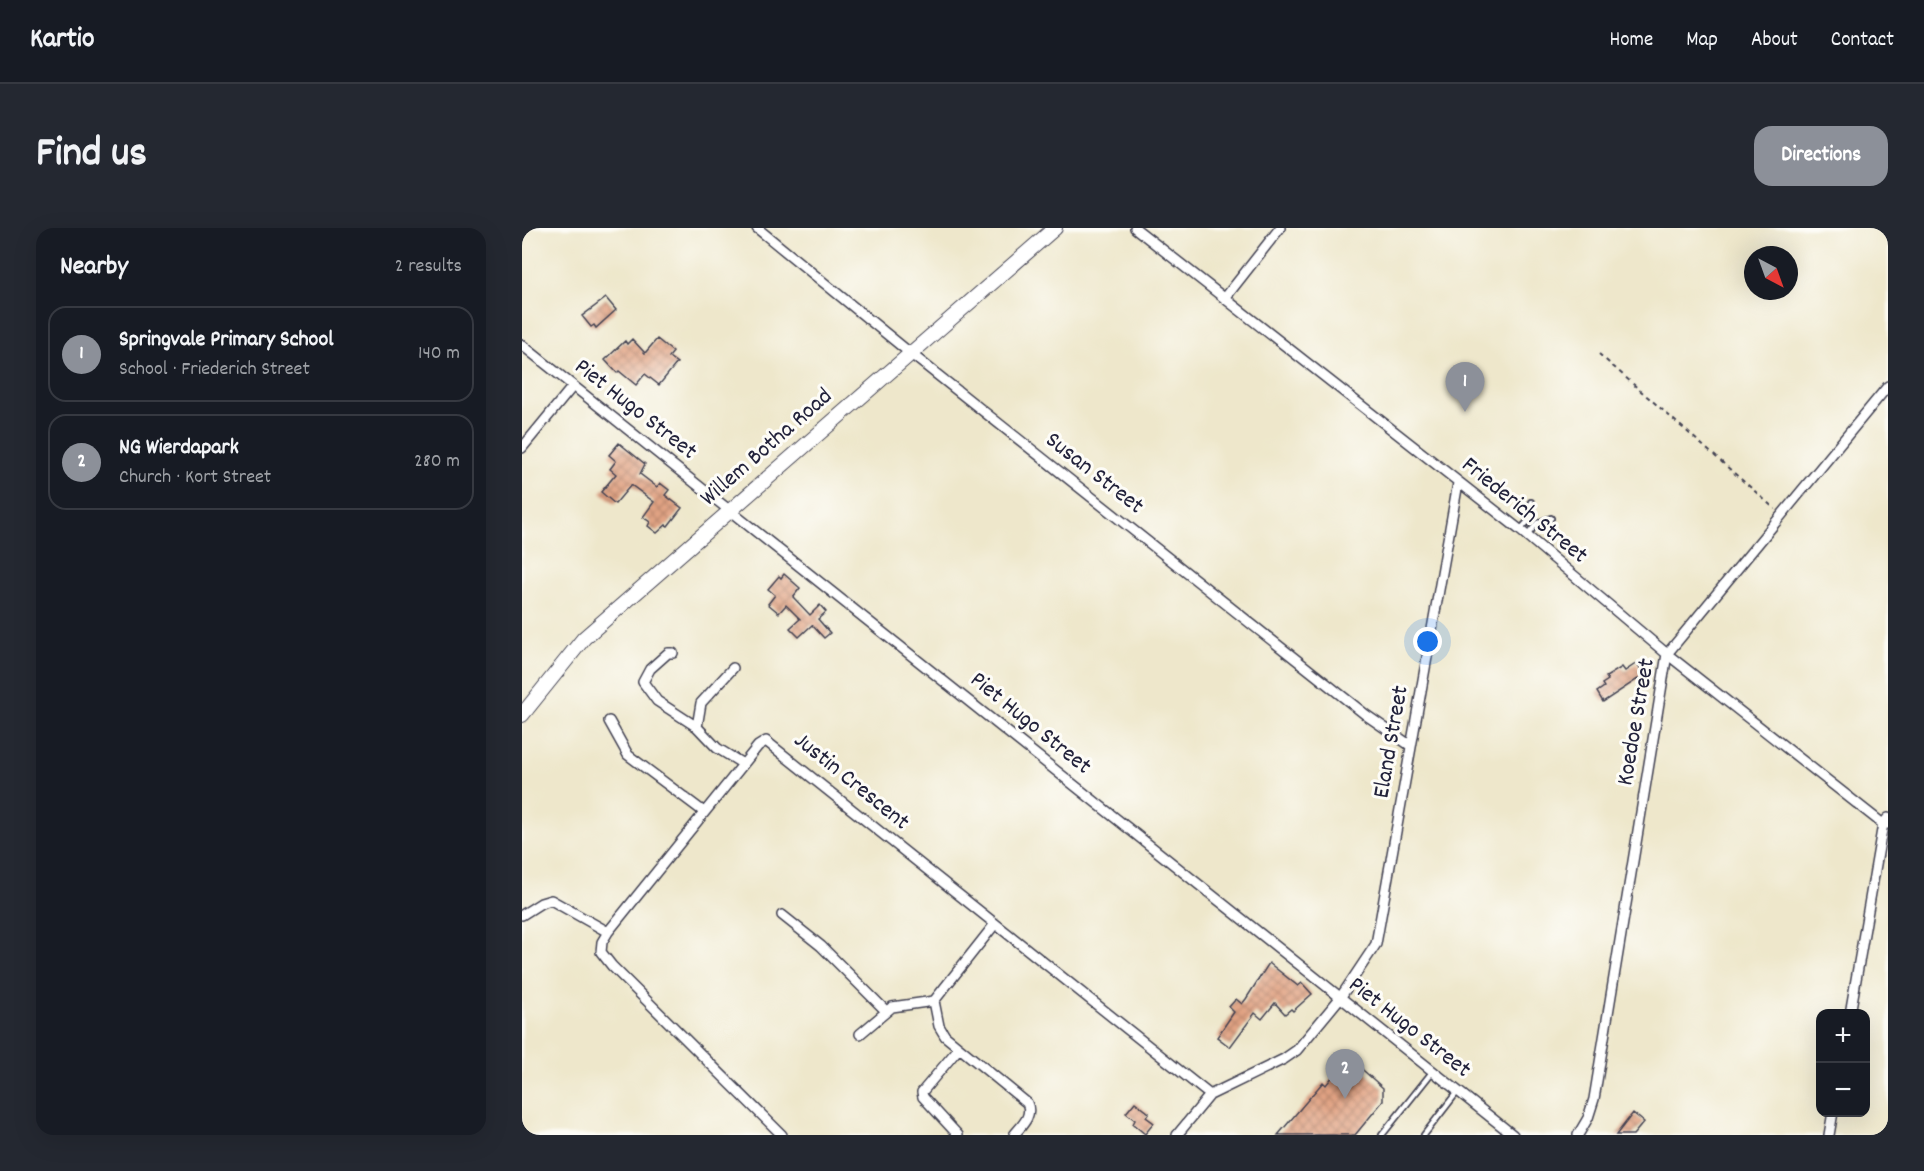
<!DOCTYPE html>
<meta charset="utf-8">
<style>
body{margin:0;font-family:Dekko,sans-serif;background:#242831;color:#f1f3f6}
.controls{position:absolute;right:18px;bottom:18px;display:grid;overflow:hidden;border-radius:12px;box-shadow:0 6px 24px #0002}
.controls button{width:54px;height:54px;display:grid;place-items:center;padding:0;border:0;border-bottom:2px solid #363941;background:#171b24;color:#f1f3f6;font:30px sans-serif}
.compass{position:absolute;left:1222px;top:18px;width:54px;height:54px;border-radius:50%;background:#171b24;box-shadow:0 6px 24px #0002;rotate:139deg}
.you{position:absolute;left:906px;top:414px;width:21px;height:21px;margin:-15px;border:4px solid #fff;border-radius:50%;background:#1a73e8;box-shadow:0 0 0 9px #1a73e833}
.badge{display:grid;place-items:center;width:39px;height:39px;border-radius:50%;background:#8c9099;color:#fff;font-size:20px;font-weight:700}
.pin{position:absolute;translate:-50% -50px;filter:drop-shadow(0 2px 3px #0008)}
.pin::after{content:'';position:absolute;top:32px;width:21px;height:18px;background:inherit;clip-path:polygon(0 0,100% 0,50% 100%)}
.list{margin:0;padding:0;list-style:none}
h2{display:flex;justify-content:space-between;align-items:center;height:78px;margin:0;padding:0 24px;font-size:26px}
h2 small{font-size:20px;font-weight:400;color:#9ea1a6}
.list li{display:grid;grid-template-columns:39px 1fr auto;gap:18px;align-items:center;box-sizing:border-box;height:96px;margin:0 12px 12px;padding:0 12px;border:2px solid #363941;border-radius:18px}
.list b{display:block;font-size:22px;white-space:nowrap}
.list p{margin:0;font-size:20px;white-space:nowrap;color:#9ea1a6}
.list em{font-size:20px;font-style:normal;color:#9ea1a6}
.map{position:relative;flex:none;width:1366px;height:907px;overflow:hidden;border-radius:18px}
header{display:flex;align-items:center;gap:36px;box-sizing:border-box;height:84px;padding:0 30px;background:#171b24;border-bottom:2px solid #363941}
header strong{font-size:28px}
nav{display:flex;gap:33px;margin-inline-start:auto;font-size:21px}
.intro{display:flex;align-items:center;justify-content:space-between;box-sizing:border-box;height:144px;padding:0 36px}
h1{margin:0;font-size:42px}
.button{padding:15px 27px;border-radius:18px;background:#8c9099;color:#fff;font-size:21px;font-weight:700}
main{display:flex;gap:36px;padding:0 36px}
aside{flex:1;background:#171b24;border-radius:18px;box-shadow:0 6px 24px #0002}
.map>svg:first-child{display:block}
.building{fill:url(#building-cross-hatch)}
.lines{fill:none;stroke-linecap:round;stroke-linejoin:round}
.lane-casing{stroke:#414051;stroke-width:8}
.street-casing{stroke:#414051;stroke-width:12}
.secondary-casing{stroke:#414051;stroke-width:16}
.path{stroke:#414051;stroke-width:2;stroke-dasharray:4.5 4.5;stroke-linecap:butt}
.lane{stroke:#fff;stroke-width:4.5}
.street{stroke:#fff;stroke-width:9}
.secondary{stroke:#fff;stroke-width:14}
.labels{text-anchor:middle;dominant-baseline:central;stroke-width:6;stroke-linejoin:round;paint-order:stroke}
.street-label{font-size:24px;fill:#22223b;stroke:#fdfcf7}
</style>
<header>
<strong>Kartio</strong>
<nav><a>Home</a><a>Map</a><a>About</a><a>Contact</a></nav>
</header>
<div class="intro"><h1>Find us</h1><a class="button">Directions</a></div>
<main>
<aside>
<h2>Nearby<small>2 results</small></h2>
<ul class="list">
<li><span class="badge">1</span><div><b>Springvale Primary School</b><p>School · Friederich Street</p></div><em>140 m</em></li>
<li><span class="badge">2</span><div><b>NG Wierdapark</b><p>Church · Kort Street</p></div><em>280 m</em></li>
</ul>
</aside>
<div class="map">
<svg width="1366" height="907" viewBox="0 0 1366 907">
<defs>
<pattern id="building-cross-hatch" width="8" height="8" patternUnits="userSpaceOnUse" patternTransform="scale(1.5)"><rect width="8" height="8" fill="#e1a383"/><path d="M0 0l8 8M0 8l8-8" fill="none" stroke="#b6846c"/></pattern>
</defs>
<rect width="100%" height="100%" fill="#fdfcf7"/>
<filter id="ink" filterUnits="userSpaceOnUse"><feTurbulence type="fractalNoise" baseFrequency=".0167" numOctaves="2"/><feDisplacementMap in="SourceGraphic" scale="12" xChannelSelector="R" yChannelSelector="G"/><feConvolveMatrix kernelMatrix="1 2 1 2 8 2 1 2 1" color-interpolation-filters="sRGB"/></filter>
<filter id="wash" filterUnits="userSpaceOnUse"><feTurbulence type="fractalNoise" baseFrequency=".008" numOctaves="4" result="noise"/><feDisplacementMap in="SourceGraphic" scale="24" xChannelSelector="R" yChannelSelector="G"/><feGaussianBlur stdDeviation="1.35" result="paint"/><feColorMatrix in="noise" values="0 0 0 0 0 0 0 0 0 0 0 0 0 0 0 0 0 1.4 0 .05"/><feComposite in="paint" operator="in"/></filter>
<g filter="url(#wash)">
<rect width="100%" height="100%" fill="#eee7cb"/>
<g id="blocks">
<!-- building -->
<path class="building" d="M84,70L94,82L74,100L72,97L69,99L60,88Z
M110,111L123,125L135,111L151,124L147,129L155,135L137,157L123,146L114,157L97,143L95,145L83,132L103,113L105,116Z
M97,215L123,236L118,246L135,259L138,255L147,262L143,267L160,280L146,298L144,297L135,305L126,298L128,294L121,289L132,274L109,257L93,276L79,264L94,246L88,241L94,233L87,227Z
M262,346L278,360L271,369L288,387L298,377L304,384L296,391L308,405L302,410L290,397L277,409L268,400L278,391L264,377L257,385L246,376L253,367L246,361L257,348L259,350Z
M1115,435L1122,447L1081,474L1075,464L1082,459L1080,456L1086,452L1084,449L1100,439L1103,443Z
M747,735L776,758L780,755L790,766L771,783L769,781L763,786L753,775L740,791L733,785L708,819L695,809L712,784L707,779L714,771L720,776L724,771Z
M833,835L861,860V873L833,907H756L801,854L804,857L820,837Z
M613,874L627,885L624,889L632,895L623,906L611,896L613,892L604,885Z
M1111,885L1122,894L1111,907H1094Z"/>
</g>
</g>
<g filter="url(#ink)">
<use href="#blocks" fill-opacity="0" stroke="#414051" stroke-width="1.5"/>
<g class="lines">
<!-- lane casing -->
<g class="lane-casing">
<path id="lane" d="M998,302L1009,290V274
M1005,308L1015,295L1029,290
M860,907L911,843
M902,907L936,863"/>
</g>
<!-- street casing -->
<g class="street-casing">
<path id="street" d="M235,0L388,125L844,487L889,518
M613,0L998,302L1145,426L1361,596H1366
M703,70L758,0
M0,117L991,907
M0,220L51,158
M151,425H146L128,441L121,454L135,473L175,499
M211,440L179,475L175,499L195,520L221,536
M87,493L106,527L182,584
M0,687L19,675L29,672L86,704
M260,687L299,718L363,782
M412,773L417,798L423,808L505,875C511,888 500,897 492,907
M412,773L473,696
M1328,786L1361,596L1366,590
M338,806L370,779L412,773
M260,907L90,738L79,724L80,714L86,704L236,518L244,513L688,867
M436,907L401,869L400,864L437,820
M655,907L688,867L762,831L775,822L818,770L854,716L936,255
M1056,907L1066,890L1072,871L1145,426L1366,158
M1307,907L1311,884"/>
</g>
<!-- secondary casing -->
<g class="secondary-casing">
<path id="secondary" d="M0,487L62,410L533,0"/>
</g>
<!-- path -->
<path class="path" d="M1077,126L1253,281"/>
<!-- lane -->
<use href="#lane" class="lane"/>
<!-- street -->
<use href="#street" class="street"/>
<!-- secondary -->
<use href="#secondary" class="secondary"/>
</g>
</g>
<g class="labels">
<!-- street labels -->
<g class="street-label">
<text transform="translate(113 182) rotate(38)">Piet Hugo Street</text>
<text transform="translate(245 220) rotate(-41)">Willem Botha Road</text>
<text transform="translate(572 246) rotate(38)">Susan Street</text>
<text transform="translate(1002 283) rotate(39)">Friederich Street</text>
<text transform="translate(1115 494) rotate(-80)">Koedoe Street</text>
<text transform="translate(508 496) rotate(39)">Piet Hugo Street</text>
<text transform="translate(870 514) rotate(-80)">Eland Street</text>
<text transform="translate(329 554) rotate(39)">Justin Crescent</text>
<text transform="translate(887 800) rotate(38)">Piet Hugo Street</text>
</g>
</g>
</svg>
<div class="controls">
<button>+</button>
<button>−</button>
</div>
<svg class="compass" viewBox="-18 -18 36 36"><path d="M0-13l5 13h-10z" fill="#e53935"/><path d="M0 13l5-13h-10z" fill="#9ea1a6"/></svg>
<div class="you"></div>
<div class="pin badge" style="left:943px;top:184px">1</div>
<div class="pin badge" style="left:823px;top:871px">2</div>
</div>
</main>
